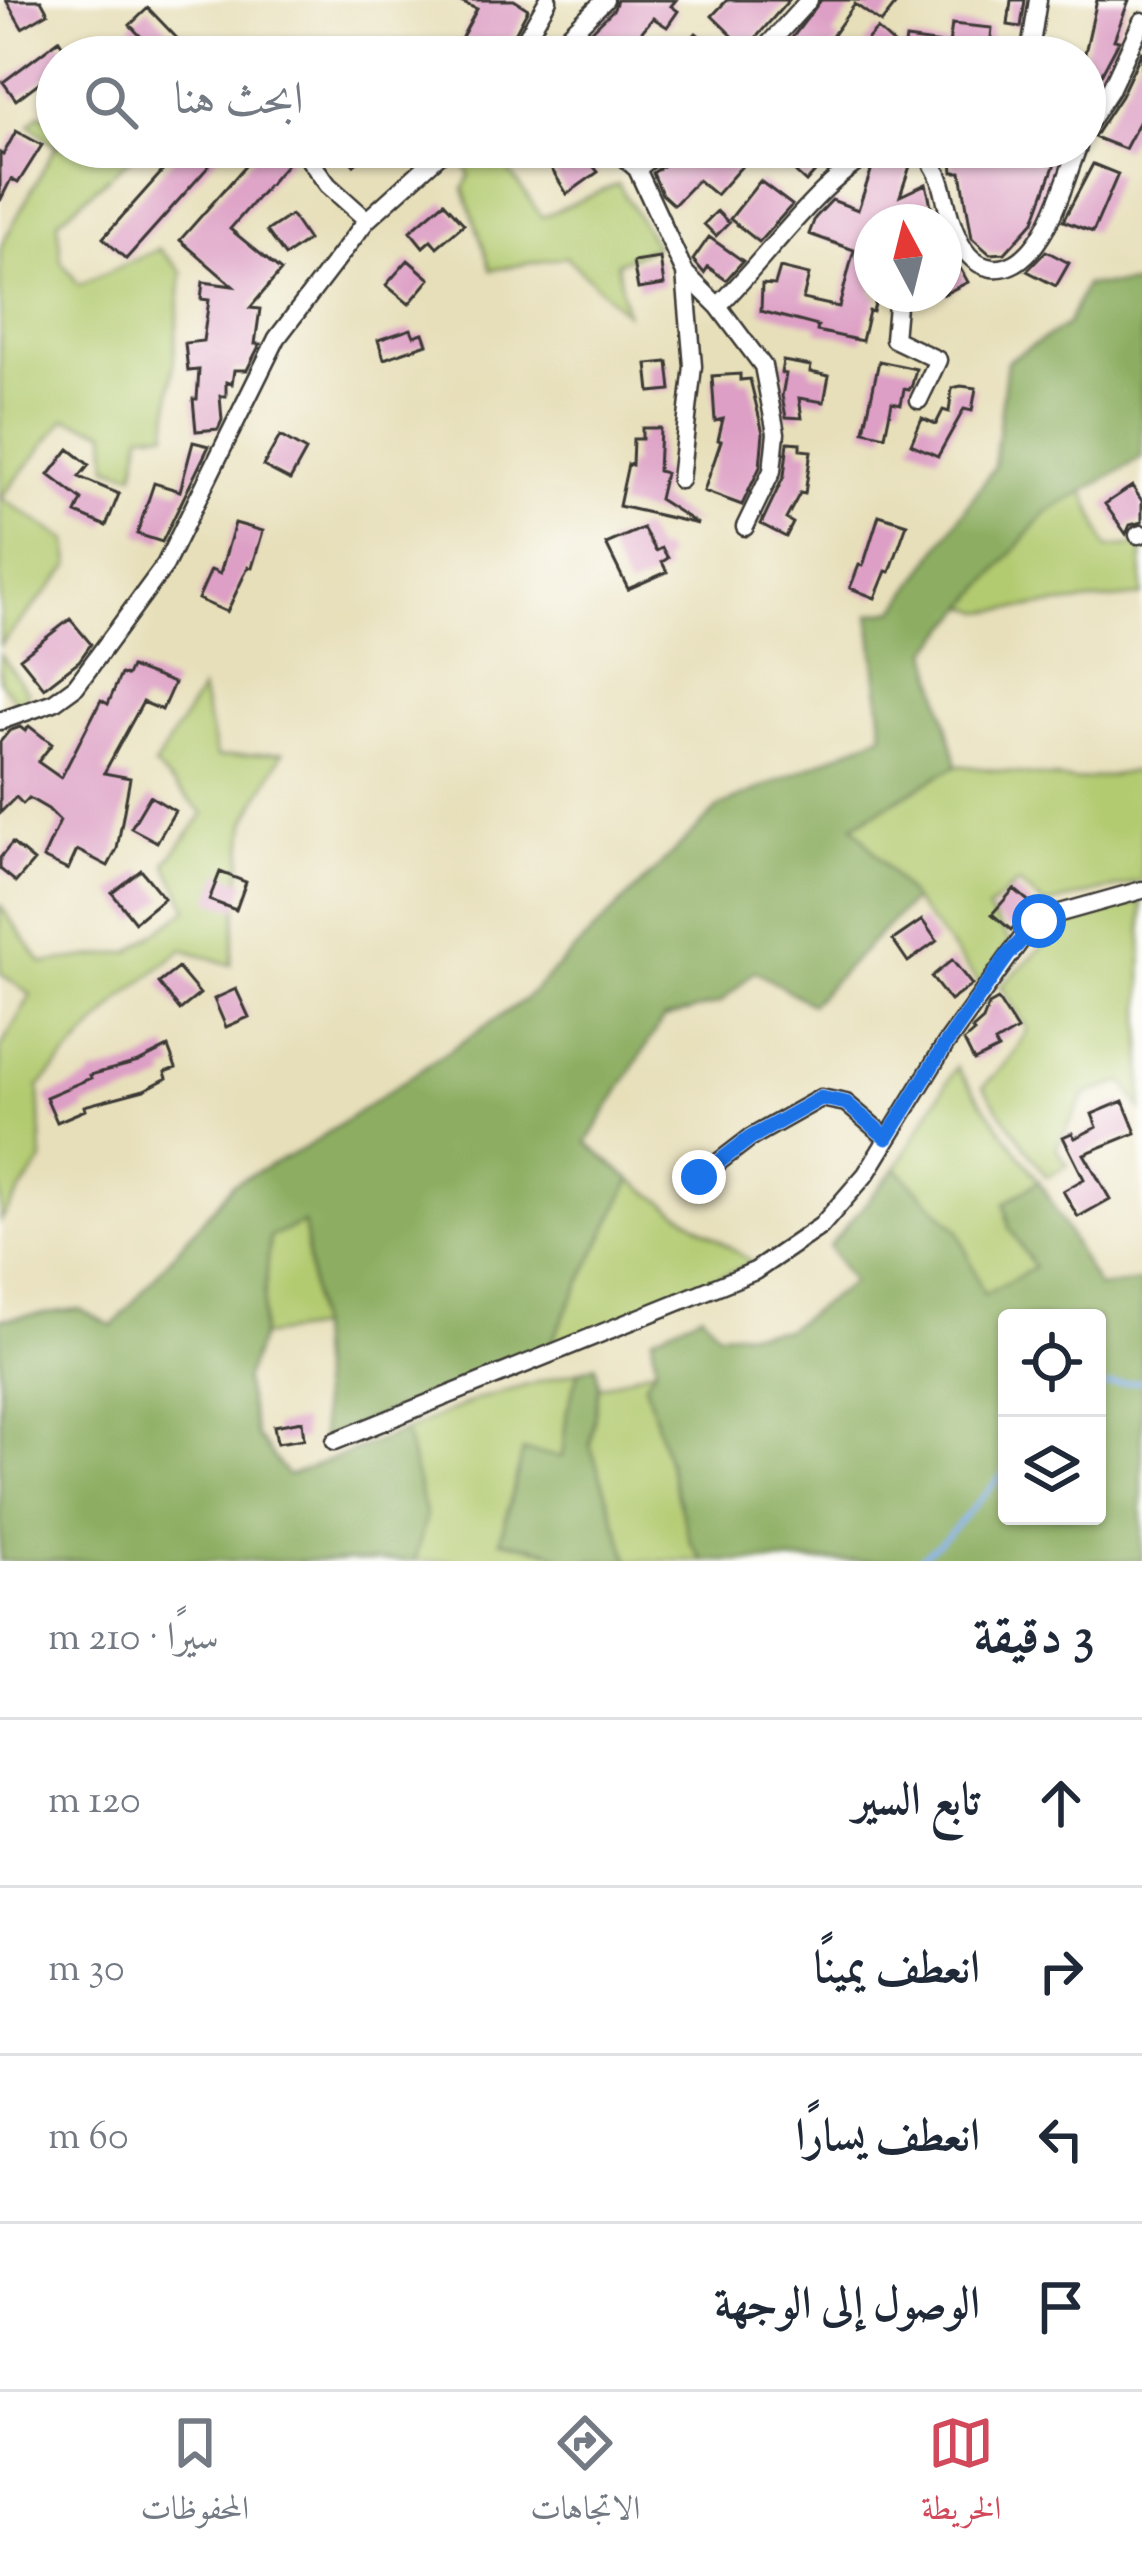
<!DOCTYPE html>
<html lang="ar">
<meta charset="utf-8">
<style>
body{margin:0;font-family:"Sorts Mill Goudy",Amiri,serif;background:#f6f6f7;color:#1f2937;direction:rtl}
.controls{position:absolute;right:36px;bottom:36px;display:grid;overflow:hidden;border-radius:12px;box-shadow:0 3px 9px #0004}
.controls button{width:108px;height:108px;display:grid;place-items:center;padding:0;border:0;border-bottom:3px solid #e0e1e3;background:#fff;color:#1f2937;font:60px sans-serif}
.compass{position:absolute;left:854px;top:204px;width:108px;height:108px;border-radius:50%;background:#fff;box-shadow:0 3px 9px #0004;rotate:353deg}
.stop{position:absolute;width:36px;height:36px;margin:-27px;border:9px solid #1a73e8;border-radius:50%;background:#fff}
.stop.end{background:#1a73e8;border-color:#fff;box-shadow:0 3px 12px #0008}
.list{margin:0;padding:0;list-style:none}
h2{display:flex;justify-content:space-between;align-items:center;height:156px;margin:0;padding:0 48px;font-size:51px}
h2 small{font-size:39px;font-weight:400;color:#747a83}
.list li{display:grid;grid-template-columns:78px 1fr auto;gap:36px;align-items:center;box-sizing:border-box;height:168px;padding:0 48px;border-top:3px solid #e0e1e3}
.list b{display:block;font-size:45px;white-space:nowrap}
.list em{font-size:39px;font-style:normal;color:#747a83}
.icon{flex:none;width:66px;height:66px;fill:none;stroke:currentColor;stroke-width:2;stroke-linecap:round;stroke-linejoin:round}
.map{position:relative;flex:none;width:1142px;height:1561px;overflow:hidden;direction:ltr}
.search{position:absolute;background:#fff;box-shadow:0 3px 9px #0004;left:36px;right:36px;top:36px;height:132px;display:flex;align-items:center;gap:30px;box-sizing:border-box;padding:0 42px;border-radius:66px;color:#747a83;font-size:45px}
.sheet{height:828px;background:#fff}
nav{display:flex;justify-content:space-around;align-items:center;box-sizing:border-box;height:168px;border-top:3px solid #e0e1e3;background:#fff;font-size:33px;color:#747a83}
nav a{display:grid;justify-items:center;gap:6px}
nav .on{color:#d1495b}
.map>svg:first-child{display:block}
.green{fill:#b2ca6f;stroke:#677346;stroke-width:3}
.forest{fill:#8dae62;stroke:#54653f;stroke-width:3;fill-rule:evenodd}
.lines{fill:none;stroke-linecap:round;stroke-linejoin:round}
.stream{stroke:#7eace8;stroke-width:4.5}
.building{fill:#dd9fc5}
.minor-casing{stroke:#3a3934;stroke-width:21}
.minor{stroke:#fff;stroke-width:16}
.route{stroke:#1a73e8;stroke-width:15}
</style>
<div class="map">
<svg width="1142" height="1561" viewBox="0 0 1142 1561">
<rect width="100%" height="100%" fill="#fdfcf7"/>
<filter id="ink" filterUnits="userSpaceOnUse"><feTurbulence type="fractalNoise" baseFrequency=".00833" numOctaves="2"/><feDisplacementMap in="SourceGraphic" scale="24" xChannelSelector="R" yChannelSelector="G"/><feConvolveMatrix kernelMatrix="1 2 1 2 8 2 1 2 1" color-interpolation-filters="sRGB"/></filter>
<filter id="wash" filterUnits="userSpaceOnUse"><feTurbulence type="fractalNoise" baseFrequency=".004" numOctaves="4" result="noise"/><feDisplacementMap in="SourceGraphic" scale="48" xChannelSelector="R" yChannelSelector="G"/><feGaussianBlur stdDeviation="2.7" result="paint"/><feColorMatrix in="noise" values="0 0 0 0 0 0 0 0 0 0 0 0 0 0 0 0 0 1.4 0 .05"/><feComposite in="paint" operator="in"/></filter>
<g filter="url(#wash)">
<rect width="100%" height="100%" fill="#e7dfba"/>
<!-- green -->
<path class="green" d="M39,114L57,121V147H136L139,151L58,221L61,261L79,285L159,249L182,272L167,432L142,433L134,474L108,466L106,431L65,419L1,498L68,541L70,566L0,645V248L56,146L30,125Z
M476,147H492L542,217L618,184L656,246L617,263L626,313L566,257L491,270L464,189L470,175L462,160Z
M1084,491L1107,548L1142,545V596L983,612L967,606L1046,512Z
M0,654L28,693L17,703L0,681Z
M201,690L217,757L283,752L246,822L231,965L183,949L122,998L39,1087L42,1161L0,1221V1049L31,995L0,973V905L42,963L130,952L188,909L166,863L204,814L154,766Z
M957,765L1076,781L1142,770V881L1045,905L1018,883L987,910L1010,941L980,984L853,826Z
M1142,902V1110L1124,1082L1086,1094L1056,1148L1068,1165L1047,1177L983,1087L1011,1058L1028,1029L1001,986L1073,918Z
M956,1067L1039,1181L1005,1204L1009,1227L1035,1268L984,1296L958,1230L896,1168Z
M631,1180L753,1263L548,1349Z
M304,1222L316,1328L261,1336L270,1237Z
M656,1367L645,1383L691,1543L704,1561H629L590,1445L599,1387Z
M579,1371L567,1411L562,1458L501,1541L550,1551L565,1561H415L426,1517L405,1431L478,1399Z"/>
<!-- forest -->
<path class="forest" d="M1142,284V458L1046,513L929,651L957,765L853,825L913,900L811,1004L755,971L720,1003L663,1019L587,1143L631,1180L548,1349L322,1438L316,1328L304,1223L270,1237L261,1336L244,1381L256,1435L288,1476L405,1431L426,1517L415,1561H0V1319L79,1309L113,1326L233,1184L305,1148L524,1000L719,807L883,734L870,614L896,610L994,467L1007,361L1067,325L1085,285Z
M896,1168L958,1230L984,1295L1034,1268L1009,1227L1005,1203L1039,1181L1098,1287L1142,1282V1561H704L691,1544L645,1383L656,1367L652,1337L702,1313L718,1333L785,1330L852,1283L829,1246ZM1007,1318H1097V1516H1007Z
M596,1365L599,1387L590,1445L629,1561H565L550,1551L500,1540L523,1451L562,1457L567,1411L579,1371Z"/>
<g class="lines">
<!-- stream -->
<path class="stream" d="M1097,1387L1142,1381
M917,1561L947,1536L1007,1470"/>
</g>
<g id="blocks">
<!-- building -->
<path class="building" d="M6,0H41L48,13L22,28Z
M456,0H514L528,9L504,54L462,37L477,9Z
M617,0H676L671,6L678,11L667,27L653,18L621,57H565L614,9Z
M727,0H789L746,49L712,16Z
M821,0H899L881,23L855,4L833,35L840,40L828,57H819L792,38Z
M1011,0H1025L1021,27L1008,25Z
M1097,0H1129L1114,40L1119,41L1085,105V53Z
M148,8L195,57H160L130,25Z
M952,24L992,28L989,57H903L906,39L949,45Z
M877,29L895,45L885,57L864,43Z
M696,33L724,57H675Z
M59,40L70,57H57V69L16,100L3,82Z
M1142,51V117L1125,149L1094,137L1121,96Z
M16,131L42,145L18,183L11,179L0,201V153L3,155Z
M184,147H226L126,259L103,238Z
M262,147H286L292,158L230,229L281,271L250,308L260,309L255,344H260L247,370H234L232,384L226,382V396H220L222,420L218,429L196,431L193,399H197L199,370L188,371L185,343L203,341L209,300L201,299L203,282L233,286L180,240Z
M339,147H375L354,165Z
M538,147H578L598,172L567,194Z
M687,147H741L730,157L741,167L716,195L698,180L674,205L662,194L653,173L669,161L672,163Z
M819,147H837L806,182L796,173Z
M951,147H1061L1034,221L1005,253L990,254L972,238L961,172H953Z
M892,157L911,163L900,196L926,184L935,222H872L867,259L872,260V294L877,296L873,312L869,311L862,341L817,331L818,326L761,311L762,284L775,285L780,268L809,275L803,299L839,307L854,250L809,234L815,218L832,200L858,210L872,168Z
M1093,164L1118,174L1093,232L1063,221Z
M760,181L792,205L759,242L730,219Z
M444,202L464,224L437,247L431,240L423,247L410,231Z
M717,211L729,223L716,236L704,224Z
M291,215L308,240L285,256L267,231Z
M709,237L743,261L726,280L708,267L704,273L693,260Z
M1046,251L1069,263L1056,286L1027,271Z
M953,256L968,282L944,294V260Z
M660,258L664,285L638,289L633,262Z
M408,260L430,279L409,304L386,285Z
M411,329L414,336L423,333L427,344L384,359L378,340Z
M783,361L811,366L810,372L829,376L824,402L799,398L802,418L786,417L782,396L786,374L781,373Z
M879,361L916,369L912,385L909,390L904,389L901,404L892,402L885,436L864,431Z
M668,362L671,390L650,392L647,364Z
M740,374V380L750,379L763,433L760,467L742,505L704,491L721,441L718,440L723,419L715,421L712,376Z
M961,386L976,388L972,411L964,409L938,456L911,444L922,418L936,424L943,410L949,412L952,388Z
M642,428H660L658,471L665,473L659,499L698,524L619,506L628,464L632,465L633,439H642Z
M280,436L306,451L290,480L263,466Z
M193,442L209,446L162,542L137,534L154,483L180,491Z
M788,442L800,443V450L811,451L805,494L800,493L786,519L793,523L786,537L761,524L784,476Z
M69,449L89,465L79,477L119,494L106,526L76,513L82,500L49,475Z
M1132,486L1142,501V522L1130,525L1126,534L1105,504Z
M879,515L907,524L890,572L886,571L875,598L850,588L859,565L863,566Z
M235,523L263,531L252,568L248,567L227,612L198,599L211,570L220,574Z
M643,528L656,551L662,548L668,558L662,562L667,572L628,589L606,544Z
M70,619L91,644L79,661L44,688L20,658Z
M131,667L174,683L162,710L143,702L104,773L130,778L117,849L108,866L77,850L68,870L43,858L60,821L48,809L29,798L23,804L16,797L0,813V742L9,731L20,727L25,731L29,726L52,744L38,762L61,778L101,700L108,704L121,674L127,676Z
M150,796L175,811L157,842L131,828Z
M12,843L34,861L16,882L0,869V858Z
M141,870L164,898L135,922L112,893Z
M220,872L246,882L236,910L209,900Z
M1014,889L1033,905L1011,930L992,914Z
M922,920L937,941L908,962L893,940Z
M952,960L972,985L950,1001L931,977Z
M178,968L200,994L180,1010L159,983Z
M236,989L249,1017L226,1027L214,999Z
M998,1000L1017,1030L995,1043L998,1049L974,1061L964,1041L974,1032L972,1030L983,1020L989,1005Z
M168,1047L176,1068L165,1072L167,1078L144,1090L84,1106L85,1110L57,1122L46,1097L91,1078L90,1075L138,1062Z
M1123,1101L1136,1133L1084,1154L1110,1199L1078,1217L1063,1191L1084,1179L1063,1137L1072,1133L1075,1138L1097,1127L1092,1114Z
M302,1421L304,1439L277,1443L274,1426Z"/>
</g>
</g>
<g filter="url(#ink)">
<use href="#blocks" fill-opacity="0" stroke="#3a3934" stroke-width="3"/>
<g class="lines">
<!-- minor casing -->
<g class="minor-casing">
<path id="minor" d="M522,57L521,47L548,0
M546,57L605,0
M757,57L809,0
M1029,57L1038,0
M1085,128L1110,90L1142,21
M300,147L328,185L367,220
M612,147L637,169L685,273L718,306L763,366L776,433L772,471L745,527
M919,147C949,179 940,195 955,231C962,249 972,265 992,268C1042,273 1063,184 1078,147
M637,169L666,147
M898,294L894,339L938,360L919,400
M718,306C767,259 823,173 884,147
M680,480L693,366L685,273
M1138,535L1142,534
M0,721L54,702L76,686L165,565L277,338L367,220L448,147
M699,1177L750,1138L821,1098L846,1103L887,1138
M335,1441L755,1271L821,1226L866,1174L945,1045L1026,933L1053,915L1142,890"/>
</g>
<!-- minor -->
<use href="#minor" class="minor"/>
</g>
</g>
<g class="lines" filter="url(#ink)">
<!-- route -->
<path class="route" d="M699,1177L750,1138L821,1098L846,1103L887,1138L945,1045L1008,955L1039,921"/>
</g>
</svg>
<div class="controls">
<button><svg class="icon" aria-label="locate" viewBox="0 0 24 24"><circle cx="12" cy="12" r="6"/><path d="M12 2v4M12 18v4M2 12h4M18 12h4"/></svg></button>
<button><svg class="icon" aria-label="layers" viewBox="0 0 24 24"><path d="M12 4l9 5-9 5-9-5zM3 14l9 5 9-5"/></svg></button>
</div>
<svg class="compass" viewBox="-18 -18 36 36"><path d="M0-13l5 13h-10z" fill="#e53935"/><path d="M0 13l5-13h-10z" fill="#747a83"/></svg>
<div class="stop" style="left:1039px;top:921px"></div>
<div class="stop end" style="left:699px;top:1177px"></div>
<div class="search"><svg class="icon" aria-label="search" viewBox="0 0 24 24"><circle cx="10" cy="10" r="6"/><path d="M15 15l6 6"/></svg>ابحث هنا</div>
</div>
<section class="sheet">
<h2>3 دقيقة<small>سيرًا · 210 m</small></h2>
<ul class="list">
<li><svg class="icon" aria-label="ahead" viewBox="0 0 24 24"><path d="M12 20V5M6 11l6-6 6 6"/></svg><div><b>تابع السير</b></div><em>120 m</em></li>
<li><svg class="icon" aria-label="right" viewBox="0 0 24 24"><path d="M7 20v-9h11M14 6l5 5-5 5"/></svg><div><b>انعطف يمينًا</b></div><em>30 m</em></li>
<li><svg class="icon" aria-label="left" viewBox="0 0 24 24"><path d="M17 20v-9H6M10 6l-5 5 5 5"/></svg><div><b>انعطف يسارًا</b></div><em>60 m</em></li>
<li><svg class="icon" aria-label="arrive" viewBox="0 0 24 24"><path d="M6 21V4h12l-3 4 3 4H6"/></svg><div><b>الوصول إلى الوجهة</b></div></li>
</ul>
</section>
<nav>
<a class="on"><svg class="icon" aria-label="map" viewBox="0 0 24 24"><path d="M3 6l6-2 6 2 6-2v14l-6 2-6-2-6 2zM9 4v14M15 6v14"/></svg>الخريطة</a>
<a><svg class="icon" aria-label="directions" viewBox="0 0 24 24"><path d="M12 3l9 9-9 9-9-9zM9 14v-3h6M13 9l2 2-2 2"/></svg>الاتجاهات</a>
<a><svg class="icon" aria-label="saved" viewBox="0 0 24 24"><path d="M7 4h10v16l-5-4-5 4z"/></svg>المحفوظات</a>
</nav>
